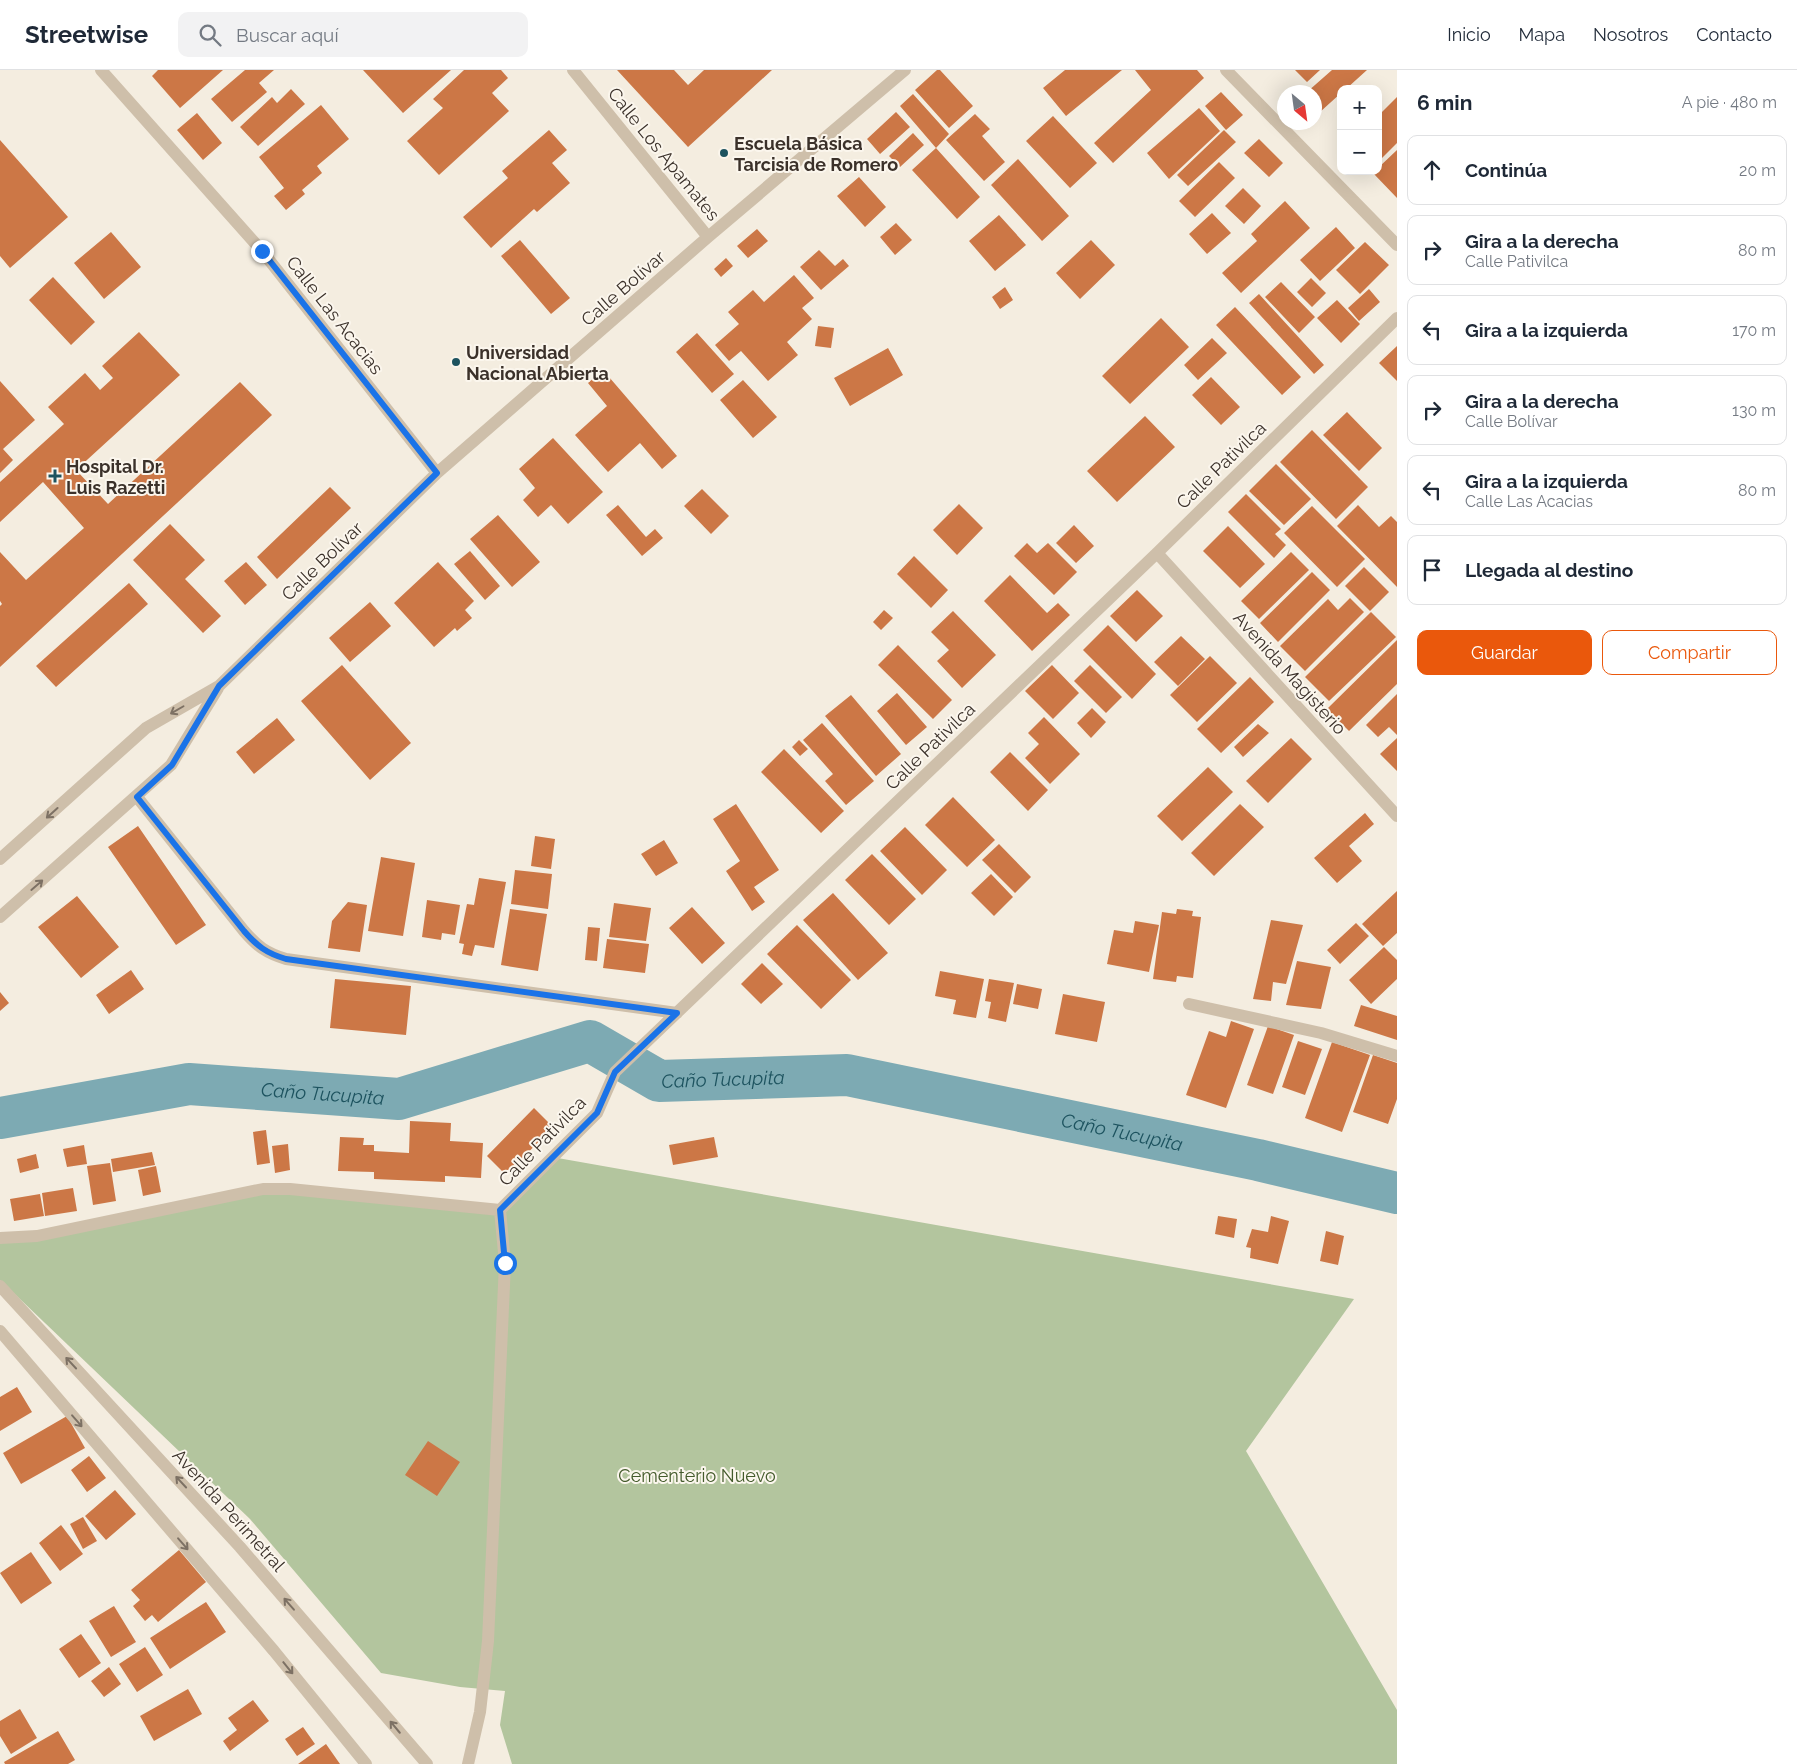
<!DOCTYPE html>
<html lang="es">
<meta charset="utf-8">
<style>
body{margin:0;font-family:Raleway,sans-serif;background:#f2f2f3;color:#1f2937}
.controls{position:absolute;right:15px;top:15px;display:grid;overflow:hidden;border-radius:10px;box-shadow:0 5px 20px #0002}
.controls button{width:45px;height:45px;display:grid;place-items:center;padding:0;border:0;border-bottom:1px solid #e0e1e3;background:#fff;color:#1f2937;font:25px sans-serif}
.compass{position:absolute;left:1277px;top:15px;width:45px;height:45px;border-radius:50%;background:#fff;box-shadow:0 5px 20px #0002;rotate:151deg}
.stop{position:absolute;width:15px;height:15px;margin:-11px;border:4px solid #1a73e8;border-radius:50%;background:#fff}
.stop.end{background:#1a73e8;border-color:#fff;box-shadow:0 1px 5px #0008}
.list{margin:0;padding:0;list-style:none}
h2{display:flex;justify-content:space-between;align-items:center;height:65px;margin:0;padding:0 20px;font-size:21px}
h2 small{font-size:16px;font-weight:400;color:#747a83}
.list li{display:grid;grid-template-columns:32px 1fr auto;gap:15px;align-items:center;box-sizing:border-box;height:70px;margin:0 10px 10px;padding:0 10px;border:1px solid #e0e1e3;border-radius:10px}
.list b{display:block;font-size:19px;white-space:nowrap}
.list p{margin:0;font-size:16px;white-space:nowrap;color:#747a83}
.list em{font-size:16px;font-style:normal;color:#747a83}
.actions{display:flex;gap:10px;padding:15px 20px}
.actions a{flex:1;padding:11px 0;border:1px solid #ea580c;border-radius:10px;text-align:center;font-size:18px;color:#ea580c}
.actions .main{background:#ea580c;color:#fff}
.icon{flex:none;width:28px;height:28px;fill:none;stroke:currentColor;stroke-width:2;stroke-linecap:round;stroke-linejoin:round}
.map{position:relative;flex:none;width:1397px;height:1694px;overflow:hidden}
header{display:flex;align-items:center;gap:30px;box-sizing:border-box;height:70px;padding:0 25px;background:#fff;border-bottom:1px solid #e0e1e3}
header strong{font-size:24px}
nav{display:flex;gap:28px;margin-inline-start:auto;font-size:18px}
.search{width:350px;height:45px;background:#f2f2f3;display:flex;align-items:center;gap:12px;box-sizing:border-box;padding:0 18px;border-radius:10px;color:#747a83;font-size:19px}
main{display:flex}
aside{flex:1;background:#fff}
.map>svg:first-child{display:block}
.green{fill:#b3c59e}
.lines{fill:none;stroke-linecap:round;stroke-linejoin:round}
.river{stroke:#7daab3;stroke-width:42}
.building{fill:#cc7746}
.minor{stroke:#cebfaa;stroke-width:12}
.oneway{stroke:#7d7164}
.route{stroke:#1a73e8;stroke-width:6}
.poi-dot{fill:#1d535f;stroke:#fbf6ed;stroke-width:2}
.labels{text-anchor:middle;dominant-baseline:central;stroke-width:4;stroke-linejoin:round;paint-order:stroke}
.poi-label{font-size:18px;font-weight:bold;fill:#3b312a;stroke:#fbf6ed;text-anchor:start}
.street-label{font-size:18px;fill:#3b312a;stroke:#fbf6ed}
.park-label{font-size:18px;fill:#445b2c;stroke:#fbf6ed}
.water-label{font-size:19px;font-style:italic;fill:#1d535f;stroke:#fbf6ed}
</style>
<header>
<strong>Streetwise</strong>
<div class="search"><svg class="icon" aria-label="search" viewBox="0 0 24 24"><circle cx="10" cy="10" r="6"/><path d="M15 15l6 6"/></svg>Buscar aquí</div>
<nav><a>Inicio</a><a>Mapa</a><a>Nosotros</a><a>Contacto</a></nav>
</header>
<main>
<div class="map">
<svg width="1397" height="1694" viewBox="0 0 1397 1694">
<rect width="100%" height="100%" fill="#f4ede0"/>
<!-- green -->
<path class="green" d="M552,1087L1354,1229L1246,1381L1397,1640V1694H512L500,1655L505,1621L460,1617L381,1603L250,1449L0,1210V1168L263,1119L500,1140Z"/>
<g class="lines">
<!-- river -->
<path class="river" id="s1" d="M0,1048L189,1014L399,1029L590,971L659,1011L847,1005L1258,1090L1397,1123"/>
</g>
<!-- building -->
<path class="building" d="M158,0H223L180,38L152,6Z
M245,0H274L259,13L267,22L232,52L211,29Z
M363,0H451L403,43Z
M464,0H501L508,8L492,23L509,41L439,105L407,71L443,38L433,29Z
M617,0H674L688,15L704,0H772L688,77Z
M937,0H940L973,36L949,58L915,20Z
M1065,0H1122L1066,46L1043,18Z
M1135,0H1197L1204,8L1113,93L1094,73L1151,20Z
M1295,0H1320L1307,12Z
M1332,0H1367L1346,19H1341V23L1320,42L1314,36V22H1307Z
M291,19L305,34L258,76L240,57L272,27L277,33Z
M1221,22L1243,45L1226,60L1205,36Z
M913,24L949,64L936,78L900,36Z
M1397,27V73L1378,92V46Z
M321,35L349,69L317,96L322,103L302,120L305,124L286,140L274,126L284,118L259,87Z
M1199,38L1220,61L1169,109L1147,83Z
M896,42L910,57L880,84L867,69Z
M197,43L222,73L203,90L177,60Z
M975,44L990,59L982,66L1005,92L984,111L946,70Z
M1053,46L1097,93L1070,118L1026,71Z
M549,60L567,80L552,93L570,113L537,142L534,139L491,178L463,147L508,108L502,101Z
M1224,60L1236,72L1188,116L1177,105Z
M913,63L924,75L900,97L889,86Z
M1259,69L1283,93L1269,107L1244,83Z
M0,70L68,147L10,198L0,186Z
M936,78L980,127L957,149L912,100Z
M1397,80V128L1373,103L1378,101V98Z
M1018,89L1069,146L1042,171L991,115Z
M1219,92L1235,108L1195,147L1179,131Z
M859,107L886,137L865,157L837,126Z
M1243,118L1261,136L1244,154L1225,136Z
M1285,131L1310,158L1241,223L1222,203L1257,171L1251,164Z
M1212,143L1231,163L1207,184L1189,164Z
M999,145L1026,175L995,201L969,171Z
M896,153L912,170L895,185L880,167Z
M1336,157L1355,178L1320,211L1300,190Z
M757,159L768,171L748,188L737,176Z
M111,162L141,197L104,229L74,193Z
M520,170L570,228L551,244L501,186Z
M1091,170L1115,195L1080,229L1056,203Z
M1365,172L1389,195L1360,224L1336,200Z
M819,180L835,196L843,189L849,196L821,220L800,197Z
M726,188L733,196L721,207L714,199Z
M794,205L814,228L802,238L812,249L787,272L798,285L768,311L741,281L729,291L715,275L739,254L728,242L753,220L764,232Z
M53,207L95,252L71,275L29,230Z
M1311,208L1326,223L1312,237L1297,222Z
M1281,212L1315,247L1299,263L1265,227Z
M1005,217L1013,230L1000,239L992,227Z
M1369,219L1380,232L1359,251L1348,238Z
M1259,224L1324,295L1314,304L1249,233Z
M1337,230L1360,254L1341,273L1317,248Z
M1235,237L1301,307L1282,325L1216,255Z
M1161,248L1189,277L1130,334L1102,306Z
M818,256L834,258L831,278L815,276Z
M139,262L180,305L76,400L108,434L240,312L272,345L0,597V536L2,534L0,531V482L26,510L84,458L43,412L0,452V412L64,354L48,337L85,303L100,320L113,308L102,296Z
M697,263L734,304L712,323L676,282Z
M1212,268L1227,283L1198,310L1184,295Z
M1397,276V311L1379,293Z
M888,278L903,305L850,336L834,308Z
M603,300L677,386L662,399L640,373L608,402L575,365L607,336L588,313Z
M1211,307L1240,337L1221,355L1192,325Z
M743,310L777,347L753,368L720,330Z
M0,311L35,350L3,379L13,390L0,403Z
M1347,342L1382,378L1359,401L1323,365Z
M1145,346L1175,377L1117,432L1087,401Z
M1312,360L1368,417L1336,449L1280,392Z
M553,368L603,422L568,454L551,435L538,447L523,430L535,418L519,399Z
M1276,394L1311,429L1284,455L1249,421Z
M330,417L351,438L277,509L257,487Z
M702,419L729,446L711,464L684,436Z
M1246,424L1281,459L1275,464L1286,475L1274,488L1228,442Z
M959,434L983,458L957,485L933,460Z
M618,435L646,467L655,459L663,468L642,486L606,445Z
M1358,435L1379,457L1391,446L1397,452V517L1337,456Z
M1312,436L1365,489L1337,517L1284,463Z
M498,445L540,492L512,517L470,469Z
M170,454L205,490L185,509L221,546L203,563L133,490Z
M1074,455L1094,476L1076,493L1056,473Z
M1228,456L1265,494L1240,518L1203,481Z
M1027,473L1037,483L1048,473L1077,502L1054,525L1014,486Z
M470,481L500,516L485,530L454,494Z
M1291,482L1309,500L1259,549L1241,531Z
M914,486L948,520L931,538L897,504Z
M246,492L267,515L245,535L224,511Z
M438,492L474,531L465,540L472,548L457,561L455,558L434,577L394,533Z
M1364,497L1389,522L1370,541L1345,516Z
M1312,502L1330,520L1278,572L1260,553Z
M1010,505L1047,543L1058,533L1070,545L1032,581L984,531Z
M129,513L148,534L56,617L36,596Z
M1137,520L1163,546L1136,572L1110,546Z
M1350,528L1364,542L1305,601L1280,576L1328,529L1338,540Z
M370,532L391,556L350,592L329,568Z
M884,540L893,548L881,560L873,552Z
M953,541L996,585L962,618L937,591L949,580L931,562Z
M1371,542L1396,567L1329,631L1305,607Z
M1108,555L1156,604L1132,629L1083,580Z
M1181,566L1205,589L1178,616L1154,592Z
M1397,570V614L1349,661L1327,639Z
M898,575L952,630L933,649L878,595Z
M1210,586L1237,613L1197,652L1170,625Z
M342,595L411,673L370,710L301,631Z
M1052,595L1079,623L1053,649L1025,621Z
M1090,595L1122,627L1106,643L1074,611Z
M1250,607L1274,632L1221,683L1197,659Z
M897,623L927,657L906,675L877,641Z
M1397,624V665L1389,657L1378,667L1366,655Z
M851,625L901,684L876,706L825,646Z
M1092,638L1106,652L1091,668L1077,653Z
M1044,647L1080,684L1050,714L1025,688L1039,674L1028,663Z
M277,648L295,670L254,704L236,682Z
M822,653L874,711L846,735L825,711L833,704L803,670Z
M1258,654L1269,663L1243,687L1234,677Z
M1291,668L1312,689L1268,733L1246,711Z
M1397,668V701L1380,684Z
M799,670L808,679L800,686L792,677Z
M784,679L844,741L821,763L761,702Z
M1010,682L1048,720L1028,741L990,702Z
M1208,697L1233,722L1182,771L1157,746Z
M953,727L995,770L967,797L925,755Z
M736,734L779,800L754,817L765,832L752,841L726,801L740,791L713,749Z
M1240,734L1264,757L1214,806L1191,783Z
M1365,743L1374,754L1349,776L1362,791L1337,813L1314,788Z
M138,756L206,855L176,875L108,777Z
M905,757L947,800L922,825L880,781Z
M535,766L555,769L551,799L531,796Z
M664,770L678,793L656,806L641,784Z
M999,774L1031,807L1015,823L982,790Z
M872,784L916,829L889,855L845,810Z
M381,787L415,793L403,866L368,861Z
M515,800L552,804L548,839L511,834Z
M991,804L1013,827L994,846L971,823Z
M479,808L506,812L494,878L475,875L472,886L462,884L464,874L459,873L467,834L474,835Z
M1397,821V863L1383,876L1362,854Z
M833,823L888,883L858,910L803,850Z
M77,826L119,877L81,908L38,857Z
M427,830L460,835L455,865L442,863L441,870L422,867Z
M348,832L367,835L360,882L328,878L332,851Z
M614,833L651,838L646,871L609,867Z
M692,837L725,873L702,894L669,858Z
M510,839L547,844L538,901L501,895Z
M1177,839L1193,841L1192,846L1201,847L1193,908L1177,906L1176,912L1153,909L1162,842L1176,844Z
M1271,850L1303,855L1286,914L1273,912L1271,931L1253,929Z
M1135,851L1159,855L1149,902L1107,894L1114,860L1133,863Z
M1356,853L1369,866L1340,894L1327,880Z
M797,855L851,910L821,939L767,884Z
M588,857L600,858L597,891L585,890Z
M607,869L649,874L645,903L603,898Z
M1384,877L1397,890V909L1371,934L1349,910Z
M1297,891L1331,897L1321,939L1286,935Z
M762,893L783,914L761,934L741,914Z
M131,900L144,919L109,944L96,925Z
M940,901L984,909L976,948L953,944L956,930L935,926Z
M335,909L411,916L406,965L330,958Z
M989,909L1014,913L1006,952L988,948L991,932L985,931Z
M1017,914L1042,919L1038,939L1013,934Z
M0,922L9,933L0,941Z
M1063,924L1105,932L1097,972L1055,964Z
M1361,935L1397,946V970L1354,956Z
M1231,951L1254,959L1226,1038L1186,1025L1209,961L1226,967Z
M1268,956L1294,965L1273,1024L1247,1015Z
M1298,971L1322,979L1305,1025L1282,1017Z
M1332,972L1370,985L1342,1062L1305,1048Z
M1373,985L1397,993V1029L1388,1054L1353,1042Z
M534,1038L553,1057L506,1105L487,1086Z
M410,1051L451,1053L450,1071L483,1073L481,1108L445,1106V1112L374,1109V1102L338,1101L340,1067L364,1068L363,1075H374V1081L409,1083Z
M266,1060L270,1093L257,1095L253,1062Z
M714,1067L718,1087L673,1095L669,1075Z
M288,1074L290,1100L275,1103L272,1076Z
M84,1075L87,1094L67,1097L63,1079Z
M152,1082L155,1095L113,1102L111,1089Z
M36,1084L39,1098L20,1103L17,1089Z
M110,1093L116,1131L93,1135L87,1096Z
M156,1096L161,1122L143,1126L138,1100Z
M73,1118L77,1141L45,1146L42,1123Z
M40,1124L44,1146L14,1151L10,1129Z
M1218,1146L1237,1149L1234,1168L1215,1164Z
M1271,1146L1289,1151L1278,1194L1250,1188L1251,1178L1246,1177L1252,1159L1268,1162Z
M1326,1161L1344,1166L1338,1195L1320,1191Z
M17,1317L32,1342L0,1361V1327Z
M67,1346L85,1378L21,1414L3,1383Z
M428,1371L460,1392L437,1426L405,1405Z
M89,1386L106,1408L87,1422L71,1400Z
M115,1420L136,1444L106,1470L85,1446Z
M83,1447L97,1471L83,1479L70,1454Z
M61,1455L83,1484L60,1501L39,1473Z
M179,1480L206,1512L158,1552L152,1545L145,1551L133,1536L140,1530L131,1520Z
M31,1482L52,1513L21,1534L0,1503Z
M206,1532L226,1562L170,1599L150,1568Z
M114,1536L136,1572L111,1587L89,1551Z
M81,1564L101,1593L79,1608L59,1579Z
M145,1577L163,1605L137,1622L119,1594Z
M109,1597L121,1614L104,1627L91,1611Z
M188,1619L202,1644L154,1671L140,1646Z
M253,1630L269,1651L230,1681L223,1671L237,1660L228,1648Z
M20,1639L37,1668L11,1684L0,1666V1651Z
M303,1657L315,1674L297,1686L285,1669Z
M58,1661L75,1690L68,1694H5L4,1692Z
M326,1674L340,1694H298Z"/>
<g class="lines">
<!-- minor -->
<path class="minor" d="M101,0L262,181L437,403
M573,0L708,167
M1226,0L1397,175
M1157,483L1397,746
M137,727L244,861C257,876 266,883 286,889L677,943
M0,789L146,658L219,616L437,403L708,167L905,0
M0,847L171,695L218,618
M1189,934L1321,963L1397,986
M500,1140L597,1043L615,1002L1157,483L1397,248
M0,1168L37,1166L263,1119H290L500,1140
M0,1216L240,1477L427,1694
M0,1261L274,1581L366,1694
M468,1694L480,1642L488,1571L505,1193L500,1140"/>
</g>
<!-- one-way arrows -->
<defs><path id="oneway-shaft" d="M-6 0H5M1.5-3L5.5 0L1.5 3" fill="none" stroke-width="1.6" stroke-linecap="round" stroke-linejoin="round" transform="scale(1.25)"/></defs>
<g class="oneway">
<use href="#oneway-shaft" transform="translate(177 640) rotate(150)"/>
<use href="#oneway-shaft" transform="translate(52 743) rotate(138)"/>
<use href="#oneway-shaft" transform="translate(37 815) rotate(-41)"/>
<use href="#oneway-shaft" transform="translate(71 1293) rotate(-133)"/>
<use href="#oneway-shaft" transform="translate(77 1351) rotate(49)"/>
<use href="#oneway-shaft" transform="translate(181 1412) rotate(-133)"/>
<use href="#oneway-shaft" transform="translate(183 1474) rotate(49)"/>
<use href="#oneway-shaft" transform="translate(289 1534) rotate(-131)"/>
<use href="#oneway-shaft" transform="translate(288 1598) rotate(51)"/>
<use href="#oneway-shaft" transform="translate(395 1657) rotate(-130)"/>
</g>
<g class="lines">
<!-- route -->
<path class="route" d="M262,181L437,403L219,616L172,695L137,727L244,861C257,876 266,883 286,889L677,943L615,1002L597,1043L500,1140L505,1193"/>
</g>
<!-- markers -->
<g class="poi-dot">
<circle cx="724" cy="83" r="5"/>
<circle cx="456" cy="292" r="5"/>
<path d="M52.5 398.5h5v5h5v5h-5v5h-5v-5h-5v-5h5z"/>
</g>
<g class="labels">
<!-- poi labels -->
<g class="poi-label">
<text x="734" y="73">Escuela Básica<tspan x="734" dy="21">Tarcisia de Romero</tspan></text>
<text x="466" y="282">Universidad<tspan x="466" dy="21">Nacional Abierta</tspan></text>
<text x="66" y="396">Hospital Dr.<tspan x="66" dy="21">Luis Razetti</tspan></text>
</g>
<!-- street labels -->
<g class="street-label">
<text transform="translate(664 84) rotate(51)">Calle Los Apamates</text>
<text transform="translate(623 218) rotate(-41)">Calle Bolívar</text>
<text transform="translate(335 245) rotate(52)">Calle Las Acacias</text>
<text transform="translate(1221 395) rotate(-44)">Calle Pativilca</text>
<text transform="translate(322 491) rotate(-44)">Calle Bolívar</text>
<text transform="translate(1290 603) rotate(48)">Avenida Magisterio</text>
<text transform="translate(930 676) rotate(-44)">Calle Pativilca</text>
<text transform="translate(542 1071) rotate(-46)">Calle Pativilca</text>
<text transform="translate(229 1440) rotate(48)">Avenida Perimetral</text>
</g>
<!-- park labels -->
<g class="park-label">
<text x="697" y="1405">Cementerio Nuevo</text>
</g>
<!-- water labels -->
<g class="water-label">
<text stroke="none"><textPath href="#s1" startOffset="746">Caño Tucupita</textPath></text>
<text stroke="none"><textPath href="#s1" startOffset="326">Caño Tucupita</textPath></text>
<text stroke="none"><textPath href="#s1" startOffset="1151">Caño Tucupita</textPath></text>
</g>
</g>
</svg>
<div class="controls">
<button>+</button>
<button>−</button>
</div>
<svg class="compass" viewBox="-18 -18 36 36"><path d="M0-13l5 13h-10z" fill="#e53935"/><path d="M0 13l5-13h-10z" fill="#747a83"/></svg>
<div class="stop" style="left:505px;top:1193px"></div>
<div class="stop end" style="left:262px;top:181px"></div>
</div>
<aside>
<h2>6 min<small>A pie · 480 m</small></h2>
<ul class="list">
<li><svg class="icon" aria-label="ahead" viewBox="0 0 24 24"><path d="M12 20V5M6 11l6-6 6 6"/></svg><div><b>Continúa</b></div><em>20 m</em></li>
<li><svg class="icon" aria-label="right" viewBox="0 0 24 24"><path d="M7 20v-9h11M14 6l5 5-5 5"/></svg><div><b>Gira a la derecha</b><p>Calle Pativilca</p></div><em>80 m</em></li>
<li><svg class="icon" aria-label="left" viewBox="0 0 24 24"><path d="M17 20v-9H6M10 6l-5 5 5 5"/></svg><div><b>Gira a la izquierda</b></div><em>170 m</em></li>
<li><svg class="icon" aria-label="right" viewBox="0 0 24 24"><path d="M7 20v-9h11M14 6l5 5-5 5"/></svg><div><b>Gira a la derecha</b><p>Calle Bolívar</p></div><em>130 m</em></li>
<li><svg class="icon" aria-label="left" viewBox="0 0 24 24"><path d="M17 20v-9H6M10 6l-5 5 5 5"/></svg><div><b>Gira a la izquierda</b><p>Calle Las Acacias</p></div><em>80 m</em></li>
<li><svg class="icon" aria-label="arrive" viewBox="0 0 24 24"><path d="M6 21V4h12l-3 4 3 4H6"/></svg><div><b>Llegada al destino</b></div></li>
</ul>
<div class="actions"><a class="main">Guardar</a><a>Compartir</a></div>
</aside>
</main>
